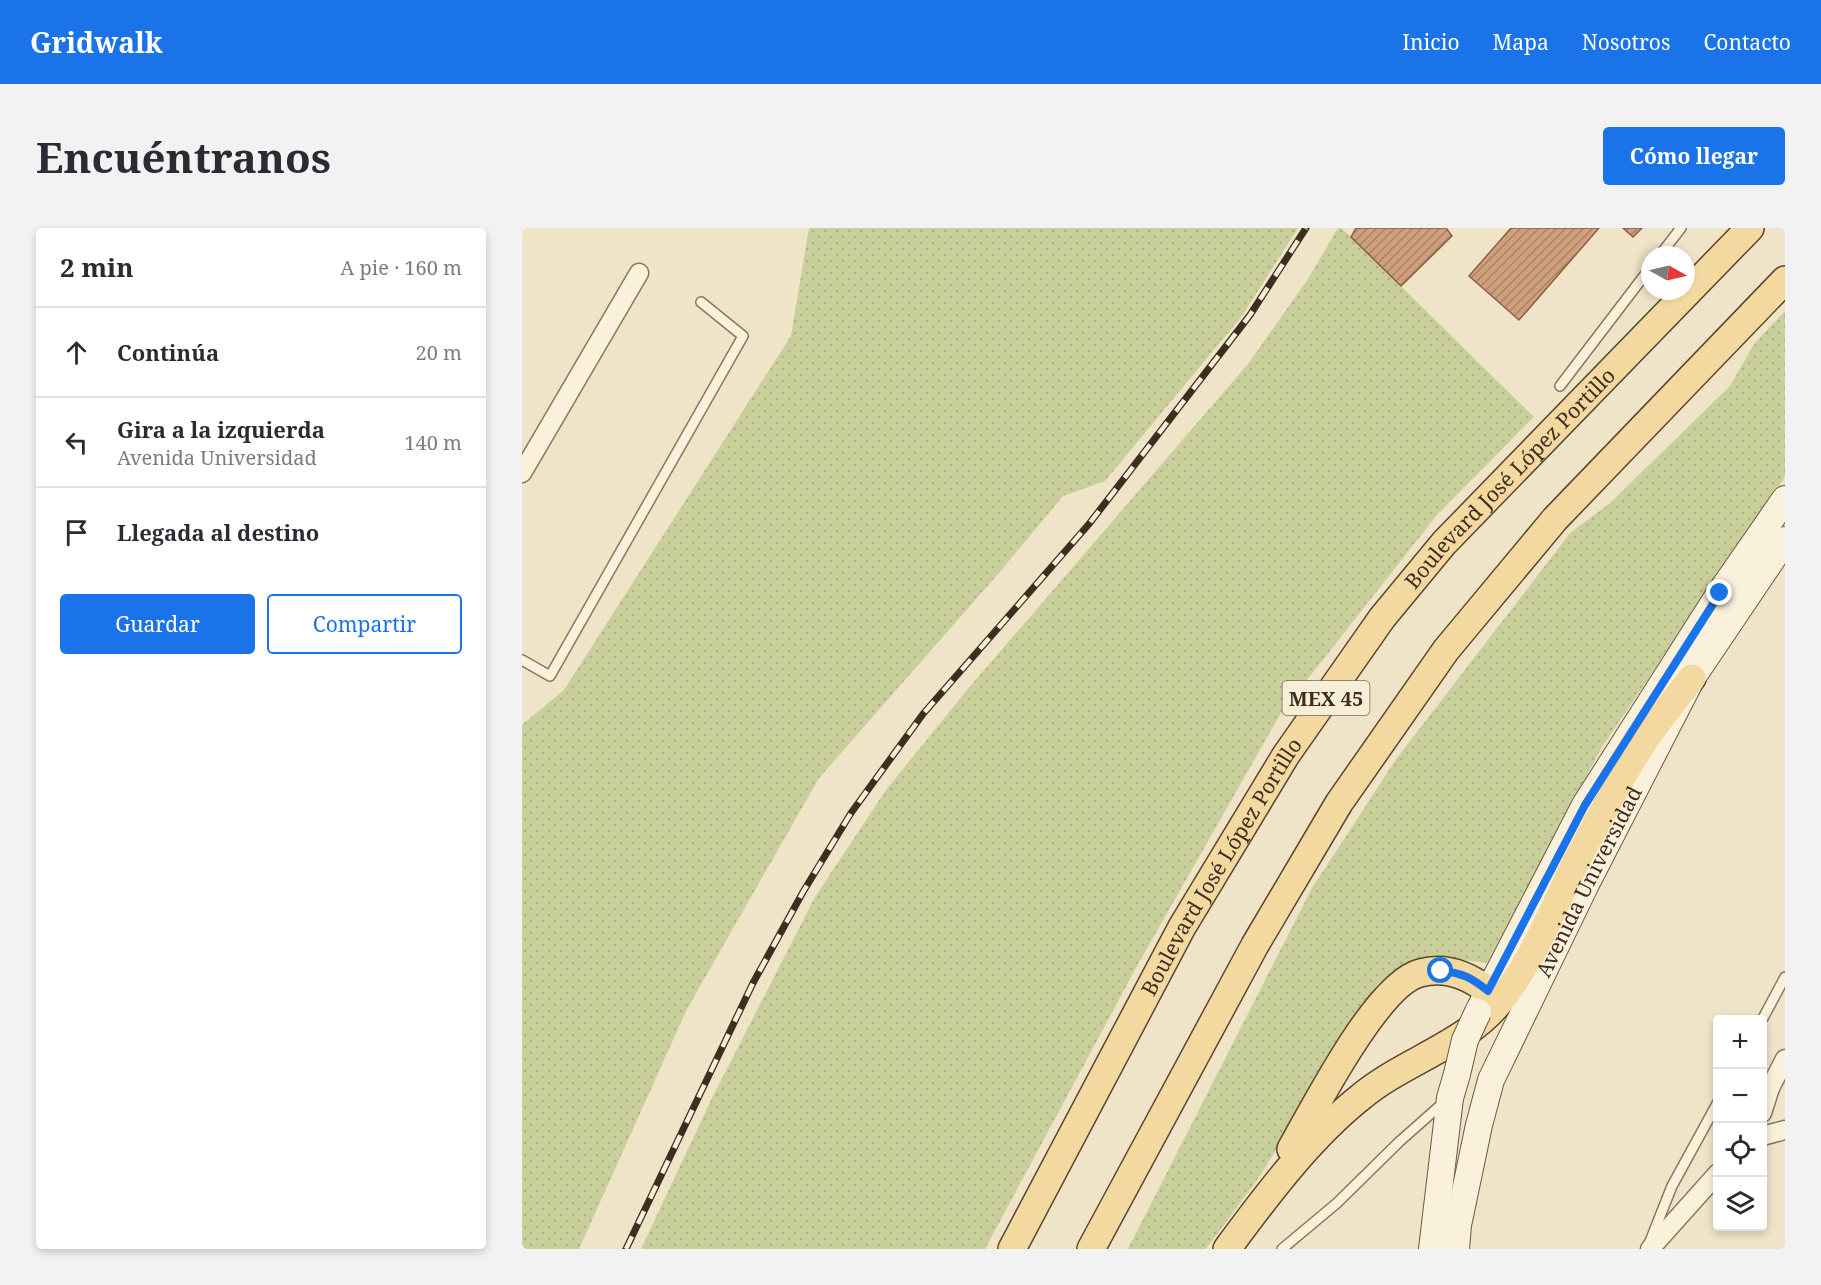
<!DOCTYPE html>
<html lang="es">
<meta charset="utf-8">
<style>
body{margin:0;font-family:"Noto Serif",serif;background:#f2f2f3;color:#2b2b33}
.controls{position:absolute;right:18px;bottom:18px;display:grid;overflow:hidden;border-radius:6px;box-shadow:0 3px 9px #0003}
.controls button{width:54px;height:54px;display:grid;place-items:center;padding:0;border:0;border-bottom:2px solid #e1e1e2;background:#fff;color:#2b2b33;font:30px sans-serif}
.compass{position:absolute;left:1119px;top:18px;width:54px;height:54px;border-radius:50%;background:#fff;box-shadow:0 3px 9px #0003;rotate:98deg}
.stop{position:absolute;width:18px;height:18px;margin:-14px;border:4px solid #1a73e8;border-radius:50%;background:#fff}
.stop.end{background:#1a73e8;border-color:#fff;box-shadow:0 2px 6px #0008}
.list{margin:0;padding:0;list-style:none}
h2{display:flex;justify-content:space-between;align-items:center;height:78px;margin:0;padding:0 24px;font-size:26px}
h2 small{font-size:20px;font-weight:400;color:#7c7c81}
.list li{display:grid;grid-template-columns:39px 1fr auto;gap:18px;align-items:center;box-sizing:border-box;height:90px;padding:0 24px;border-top:2px solid #e1e1e2}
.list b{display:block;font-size:22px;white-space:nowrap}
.list p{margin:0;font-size:20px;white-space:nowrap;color:#7c7c81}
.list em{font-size:20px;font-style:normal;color:#7c7c81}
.actions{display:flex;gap:12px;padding:18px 24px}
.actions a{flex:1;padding:14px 0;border:2px solid #1a73e8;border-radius:6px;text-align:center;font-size:21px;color:#1a73e8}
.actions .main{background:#1a73e8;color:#fff}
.icon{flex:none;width:33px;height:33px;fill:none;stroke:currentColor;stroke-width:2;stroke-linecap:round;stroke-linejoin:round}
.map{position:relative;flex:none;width:1263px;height:1021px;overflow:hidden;border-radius:6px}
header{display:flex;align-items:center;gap:36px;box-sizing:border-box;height:84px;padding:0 30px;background:#1a73e8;color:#fff}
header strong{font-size:28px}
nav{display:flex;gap:33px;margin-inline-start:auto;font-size:21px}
.intro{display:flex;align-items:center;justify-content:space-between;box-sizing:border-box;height:144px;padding:0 36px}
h1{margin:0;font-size:42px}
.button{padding:15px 27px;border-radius:6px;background:#1a73e8;color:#fff;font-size:21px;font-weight:700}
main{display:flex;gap:36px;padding:0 36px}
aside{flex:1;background:#fff;border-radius:6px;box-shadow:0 3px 9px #0003}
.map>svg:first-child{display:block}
.green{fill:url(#green-dots)}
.building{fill:url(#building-hatch);stroke:#8d5f41;stroke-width:1.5}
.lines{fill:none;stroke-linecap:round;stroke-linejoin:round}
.lane-casing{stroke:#8d765c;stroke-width:12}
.street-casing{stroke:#8d765c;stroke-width:21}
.secondary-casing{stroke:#6f573f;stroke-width:28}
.primary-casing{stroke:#5b4430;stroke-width:30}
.lane{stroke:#faf1dc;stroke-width:9}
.street{stroke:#faf1dc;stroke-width:18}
.secondary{stroke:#faf1dc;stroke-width:26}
.primary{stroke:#f3d9a0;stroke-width:27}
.rail-casing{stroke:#3d2e20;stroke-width:7}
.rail{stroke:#f7eed8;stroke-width:4.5;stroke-dasharray:14;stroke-linecap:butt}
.secondary-bridge-casing{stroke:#6f573f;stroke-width:28;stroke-linecap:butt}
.secondary-bridge{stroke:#faf1dc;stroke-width:26}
.route{stroke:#1a73e8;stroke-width:8}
.labels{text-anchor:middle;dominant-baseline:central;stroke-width:4.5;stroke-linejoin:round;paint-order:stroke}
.shield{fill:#f7eed8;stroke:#756857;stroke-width:1.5}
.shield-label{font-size:20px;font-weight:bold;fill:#3d2e20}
.street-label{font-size:21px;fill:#3d2e20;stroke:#f7eed8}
</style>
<header>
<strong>Gridwalk</strong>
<nav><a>Inicio</a><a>Mapa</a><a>Nosotros</a><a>Contacto</a></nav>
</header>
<div class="intro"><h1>Encuéntranos</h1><a class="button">Cómo llegar</a></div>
<main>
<aside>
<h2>2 min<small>A pie · 160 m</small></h2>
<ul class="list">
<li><svg class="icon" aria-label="ahead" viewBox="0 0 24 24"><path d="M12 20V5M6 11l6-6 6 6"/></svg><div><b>Continúa</b></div><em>20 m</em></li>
<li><svg class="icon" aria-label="left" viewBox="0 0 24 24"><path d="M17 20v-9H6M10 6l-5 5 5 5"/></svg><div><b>Gira a la izquierda</b><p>Avenida Universidad</p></div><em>140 m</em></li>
<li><svg class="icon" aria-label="arrive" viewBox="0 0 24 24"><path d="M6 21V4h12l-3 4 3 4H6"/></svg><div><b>Llegada al destino</b></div></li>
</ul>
<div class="actions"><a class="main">Guardar</a><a>Compartir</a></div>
</aside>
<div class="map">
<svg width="1263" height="1021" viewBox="0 0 1263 1021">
<defs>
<pattern id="green-dots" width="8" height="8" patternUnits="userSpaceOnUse" patternTransform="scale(1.5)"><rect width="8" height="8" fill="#c9cf9b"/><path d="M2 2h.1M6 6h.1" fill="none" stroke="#aeb285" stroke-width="1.8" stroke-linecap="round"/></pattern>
<pattern id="building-hatch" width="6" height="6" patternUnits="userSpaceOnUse" patternTransform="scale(1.5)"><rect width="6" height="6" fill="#cf9f7d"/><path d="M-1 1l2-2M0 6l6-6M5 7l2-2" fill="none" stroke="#a98266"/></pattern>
</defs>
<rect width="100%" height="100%" fill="#f0e4c8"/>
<!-- green -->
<path class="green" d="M287,0H776L720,88L583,253L541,268L476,346L297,550L165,781L57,1021H0V497L42,462L269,108Z
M816,0H819L829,9L1012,189L915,287L759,485L615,738L463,1021H119L190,870L293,669L364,562L445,462L726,136L786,51Z
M1263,83V249L1080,519L965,735L916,729L883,735L855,757L738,948L684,1021H606L790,660L875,530L1049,304L1087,276L1208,158L1232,116Z"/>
<!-- building -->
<path class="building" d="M834,0H924L930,8L879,58L829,9Z
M989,0H1077L997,92L947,48Z
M1101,0H1120L1111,9Z"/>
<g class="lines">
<!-- lane casing -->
<g class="lane-casing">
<path id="lane" d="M1138,27L1159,0
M1038,158L1128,40
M0,432L28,448L221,108L179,74
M1240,792L1263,749
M1127,1016L1150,958L1196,874
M760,1021L815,975L877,914L921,875"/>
</g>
<!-- street casing -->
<g class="street-casing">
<path id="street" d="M0,245L117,45
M1240,885L1248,860L1263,831
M1240,908L1263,902
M1128,1021L1196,945"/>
</g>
<!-- secondary casing -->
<g class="secondary-casing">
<g id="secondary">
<path d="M957,782L1063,577L1198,365L1263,271"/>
<path d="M910,1021L928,870L935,846"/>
<path id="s1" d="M934,1021L936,997L957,897L969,852L1064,656L1170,450L1263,312"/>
</g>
</g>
<!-- primary casing -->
<g class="primary-casing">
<g id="primary">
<path d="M769,921C792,881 855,756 898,745C924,738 946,747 966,763"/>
<path id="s2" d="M490,1021L660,699L764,527L860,390L922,315L1228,0"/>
<path d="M569,1021L733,717L817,575L924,422L1033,291L1263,52"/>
<path d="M705,1021C744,968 788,909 840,868C881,834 940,818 975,777C1012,733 1032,677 1058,626C1079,588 1099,547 1123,512C1138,490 1154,470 1170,450"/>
</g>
</g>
<!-- lane -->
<use href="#lane" class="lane"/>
<!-- street -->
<use href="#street" class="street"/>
<!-- secondary -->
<use href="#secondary" class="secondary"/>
<!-- primary -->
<use href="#primary" class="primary"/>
<!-- rail casing -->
<g class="rail-casing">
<path id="rail" d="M104,1021L231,755L281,664L329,585L401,486L567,296L728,87L784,0"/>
</g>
<!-- rail -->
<use href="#rail" class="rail"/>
<!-- secondary-bridge casing -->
<g class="secondary-bridge-casing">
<path id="secondary-bridge" d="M935,846L943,812L956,784"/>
</g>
<!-- secondary-bridge -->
<use href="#secondary-bridge" class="secondary-bridge"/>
</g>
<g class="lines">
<!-- route -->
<path class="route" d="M919,743C941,745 950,750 966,763L1063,577L1198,365"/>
</g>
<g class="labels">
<!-- shield labels -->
<rect class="shield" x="760.5" y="453" width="87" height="34" rx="4.5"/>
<g class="shield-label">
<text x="804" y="470">MEX 45</text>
</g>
<!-- street labels -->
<g class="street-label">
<text stroke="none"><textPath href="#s2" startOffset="922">Boulevard José López Portillo</textPath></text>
<text stroke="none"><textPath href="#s2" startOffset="436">Boulevard José López Portillo</textPath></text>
<text stroke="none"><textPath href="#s1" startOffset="394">Avenida Universidad</textPath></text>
</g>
</g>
</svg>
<div class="controls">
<button>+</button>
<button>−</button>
<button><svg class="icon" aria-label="locate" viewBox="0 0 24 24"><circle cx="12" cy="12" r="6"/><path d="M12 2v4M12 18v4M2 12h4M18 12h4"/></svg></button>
<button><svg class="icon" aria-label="layers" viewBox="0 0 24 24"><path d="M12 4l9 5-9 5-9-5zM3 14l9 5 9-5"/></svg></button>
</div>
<svg class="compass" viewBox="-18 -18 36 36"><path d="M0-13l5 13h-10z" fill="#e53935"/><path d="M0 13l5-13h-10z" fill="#7c7c81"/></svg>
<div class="stop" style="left:919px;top:743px"></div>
<div class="stop end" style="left:1198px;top:365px"></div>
</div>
</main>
